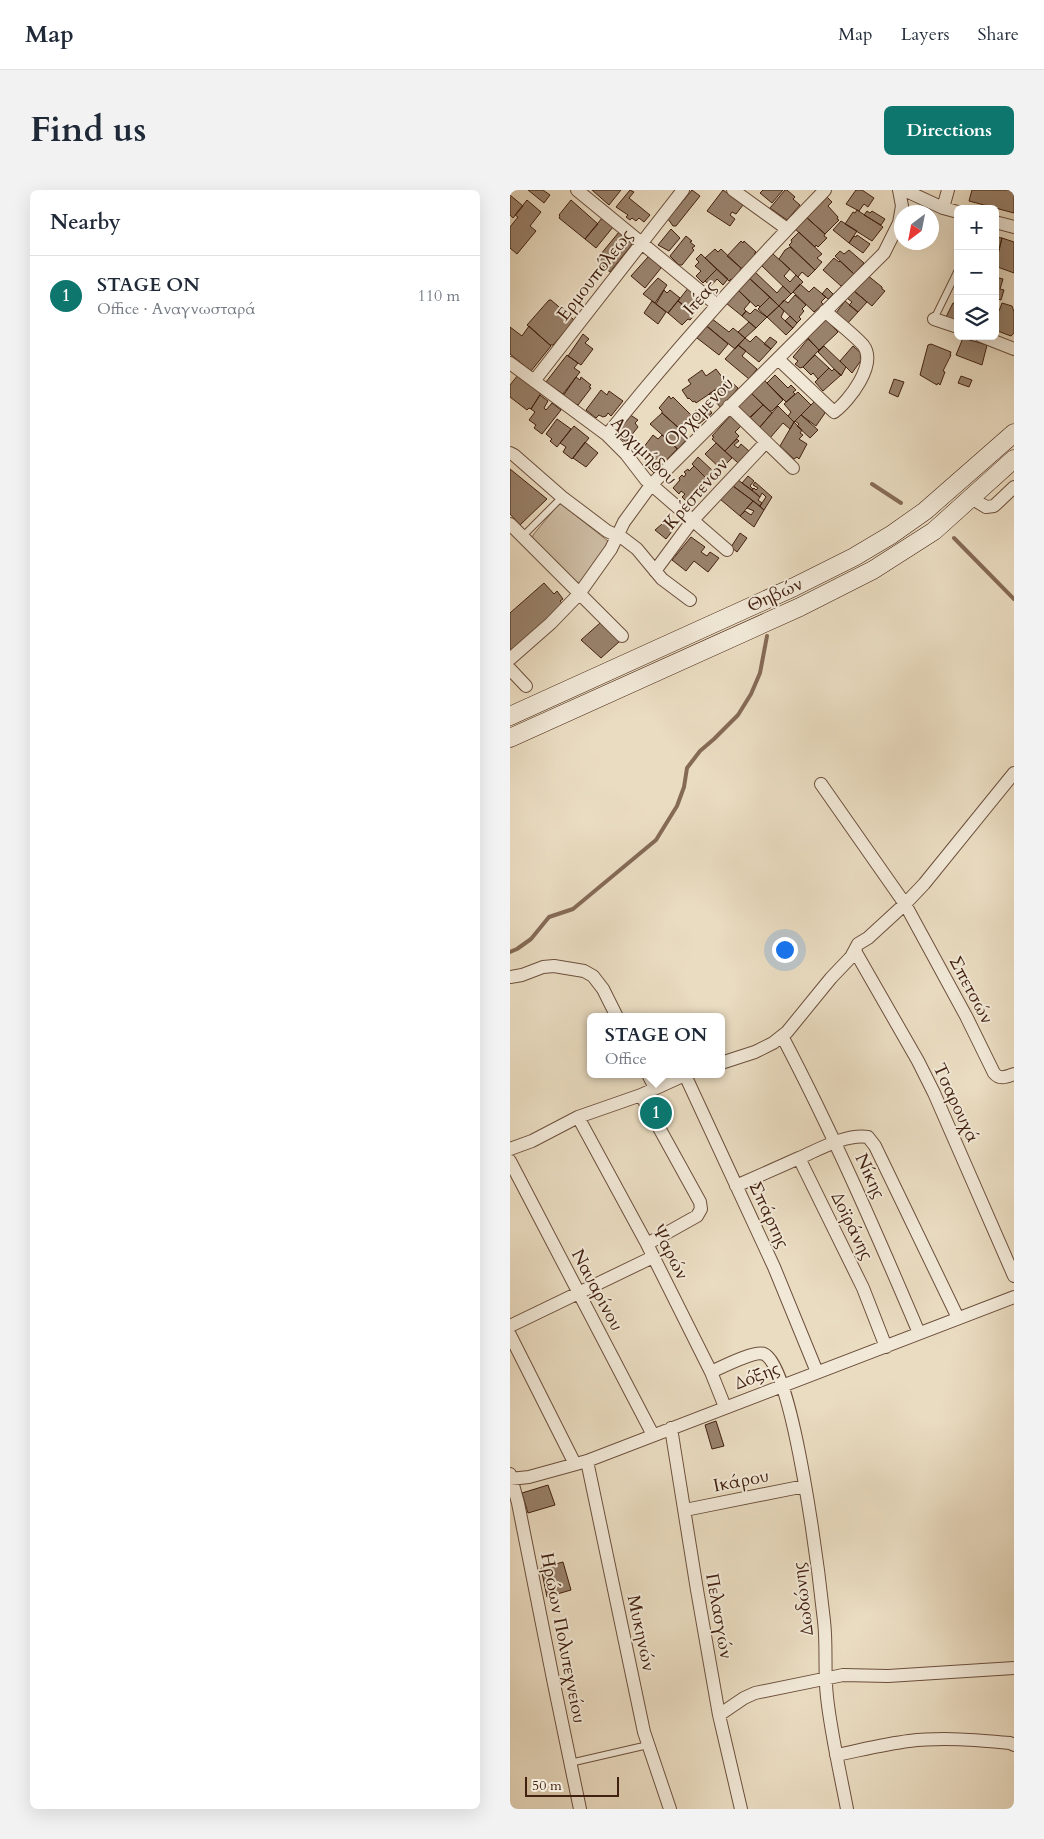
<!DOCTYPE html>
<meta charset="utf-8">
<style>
body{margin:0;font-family:Cardo,serif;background:#f2f2f3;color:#1f2937}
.controls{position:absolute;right:15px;top:15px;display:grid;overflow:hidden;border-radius:8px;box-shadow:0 5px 20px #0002}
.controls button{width:45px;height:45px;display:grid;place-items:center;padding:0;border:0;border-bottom:1px solid #e0e1e3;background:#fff;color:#1f2937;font:25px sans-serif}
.compass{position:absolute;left:384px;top:15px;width:45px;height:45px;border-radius:50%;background:#fff;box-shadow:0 5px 20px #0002;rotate:212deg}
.scale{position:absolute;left:15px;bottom:12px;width:94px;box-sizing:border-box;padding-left:5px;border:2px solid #42200f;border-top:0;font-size:14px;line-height:18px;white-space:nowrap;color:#42200f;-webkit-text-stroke:4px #f1e8d7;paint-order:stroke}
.you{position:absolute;left:274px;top:759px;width:18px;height:18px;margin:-12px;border:4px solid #fff;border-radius:50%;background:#1a73e8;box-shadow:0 0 0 8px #1a73e833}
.badge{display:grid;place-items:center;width:32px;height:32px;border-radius:50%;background:#0f766e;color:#fff;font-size:16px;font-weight:700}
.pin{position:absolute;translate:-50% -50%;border:2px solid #fff;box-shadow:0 1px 5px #0006}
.popup{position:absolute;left:77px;top:823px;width:138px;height:65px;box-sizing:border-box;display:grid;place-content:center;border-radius:8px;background:#fff;filter:drop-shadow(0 1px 4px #0005);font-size:16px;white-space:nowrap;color:#747a83}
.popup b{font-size:19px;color:#1f2937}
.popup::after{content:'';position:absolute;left:50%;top:100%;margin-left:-10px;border:10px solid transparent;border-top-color:#fff}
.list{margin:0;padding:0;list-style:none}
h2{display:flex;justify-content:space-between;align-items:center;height:65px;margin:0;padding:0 20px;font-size:21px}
h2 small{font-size:16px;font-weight:400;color:#747a83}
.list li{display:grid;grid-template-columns:32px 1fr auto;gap:15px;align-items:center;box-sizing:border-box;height:80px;padding:0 20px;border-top:1px solid #e0e1e3}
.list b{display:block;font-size:19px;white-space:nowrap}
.list p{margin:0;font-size:16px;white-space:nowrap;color:#747a83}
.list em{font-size:16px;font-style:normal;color:#747a83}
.icon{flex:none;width:28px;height:28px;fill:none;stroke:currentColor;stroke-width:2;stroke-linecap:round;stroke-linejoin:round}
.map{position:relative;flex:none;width:504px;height:1619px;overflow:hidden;border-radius:8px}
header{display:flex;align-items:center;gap:30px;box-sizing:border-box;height:70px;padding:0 25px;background:#fff;border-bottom:1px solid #e0e1e3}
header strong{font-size:24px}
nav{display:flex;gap:28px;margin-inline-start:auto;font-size:18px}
.intro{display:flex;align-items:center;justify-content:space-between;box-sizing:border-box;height:120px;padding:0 30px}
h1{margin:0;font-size:35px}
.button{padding:12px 22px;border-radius:8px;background:#0f766e;color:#fff;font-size:18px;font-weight:700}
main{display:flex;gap:30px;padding:0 30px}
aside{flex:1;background:#fff;border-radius:8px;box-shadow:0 5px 20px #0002}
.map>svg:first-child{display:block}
.green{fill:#cdbca3;stroke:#886e59}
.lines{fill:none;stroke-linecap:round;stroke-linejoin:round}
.stream{stroke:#856a55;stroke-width:4}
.building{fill:#99826c;stroke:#42200f}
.lane-casing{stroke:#6c4f3c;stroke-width:8}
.street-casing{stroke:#6c4f3c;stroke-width:14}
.secondary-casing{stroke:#42200f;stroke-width:19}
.lane{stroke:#f1e8d7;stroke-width:6}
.street{stroke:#f1e8d7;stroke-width:12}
.secondary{stroke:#f1e8d7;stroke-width:18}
.labels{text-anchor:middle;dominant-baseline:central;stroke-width:4;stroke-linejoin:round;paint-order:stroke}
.street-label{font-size:18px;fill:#42200f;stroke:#f1e8d7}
</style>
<header>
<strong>Map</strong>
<nav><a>Map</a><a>Layers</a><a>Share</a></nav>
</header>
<div class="intro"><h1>Find us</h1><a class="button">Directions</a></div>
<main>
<aside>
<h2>Nearby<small></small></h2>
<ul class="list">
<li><span class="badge">1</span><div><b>STAGE ON</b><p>Office · Αναγνωσταρά</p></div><em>110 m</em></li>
</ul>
</aside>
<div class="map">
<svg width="504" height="1619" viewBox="0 0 504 1619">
<rect width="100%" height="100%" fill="#eadcc1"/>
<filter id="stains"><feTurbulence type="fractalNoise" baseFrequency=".004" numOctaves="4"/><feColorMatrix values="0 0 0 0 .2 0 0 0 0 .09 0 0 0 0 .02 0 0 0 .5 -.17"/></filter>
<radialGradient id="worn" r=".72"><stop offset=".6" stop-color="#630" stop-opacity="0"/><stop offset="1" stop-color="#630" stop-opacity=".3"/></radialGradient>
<!-- green -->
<path class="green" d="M51,314L98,351V357L71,395H66L22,351L23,345L48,315Z"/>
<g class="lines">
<!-- stream -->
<path class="stream" d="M362,294L391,313
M444,348L504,409
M0,762L7,759L21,749L39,727L63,719L146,650L167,616L174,597L177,578L190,561L204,549L228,525L241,504L250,483L257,446"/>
</g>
<!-- building -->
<path class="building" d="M18,0H33L40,5L34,13Z
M82,0H111L99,15Z
M120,0L124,2L119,8L140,25L134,32L129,28L126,31L122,28L120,30L116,27L118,25L106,17Z
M182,0L190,6L166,36H163L158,29Z
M213,0L233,15L226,24L222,22L220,25L225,29L220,36L197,21Z
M253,0H273L262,13L250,3Z
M275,0H277L285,7L283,9L290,15L277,30L260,18Z
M346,0H352L364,8L358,17L354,14L349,21L336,14Z
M462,0H504V23L459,11Z
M0,5L13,16L3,28L0,25Z
M315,5L322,12L318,16L328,27L327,29L329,30L315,44L295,26Z
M17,10L31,22L20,36L26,41L7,64L0,58V37L8,27L5,25Z
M61,10L88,34L75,49L49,28L50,26L49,25Z
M347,20L373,37L362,51L335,34L343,22L345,23Z
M357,21L360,23L362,21L375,29L371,35L354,25Z
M296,27L315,44L314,46L317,48L308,57L306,55L305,57L285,39Z
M92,28L103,37L86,58L75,49Z
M331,31L347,41L339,53L323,40Z
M161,39L170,48L159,61L148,55Z
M109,42L123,53L100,82L86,70Z
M289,42L312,64L307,68L312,72L305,80L279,55L282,52L281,50Z
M347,45L360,54L353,63L339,53L344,46L346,47Z
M176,46L182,51L180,52L185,56L182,58L184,60L172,75H169L160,66Z
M485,47L492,48L486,72H485Z
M492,48L504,52V83L485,76Z
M231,51L233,53L234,51L246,62L244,64L246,65L234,78H231L217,66Z
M280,57L305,80L298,87L292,82L288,87L269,69L275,60Z
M205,59L208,62L211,59L231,78L230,80L231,81L222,90L221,89L219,91L195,68Z
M339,60L354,73L344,84L325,66L330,61L334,64Z
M191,64L207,79L193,93L186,86L191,81L185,76L189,72L186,69Z
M260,64L261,65L263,64L280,79L274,86L280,92L286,85L293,92L281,104L252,76L253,74L252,73Z
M138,67L147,72L151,78L135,98L121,86Z
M324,68L329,72L330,71L344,84V86L334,97L332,95L331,96L313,80Z
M207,79L218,89L213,95L207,89L201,96L195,91Z
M244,81L267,103L273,96L281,104L269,116L238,87Z
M357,85L372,97V99L375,101L362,116L344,101Z
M485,87L493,89L490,99L494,100L491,110L488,109L487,111L485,110Z
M148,88L157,95L145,113L133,104Z
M239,88L260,107L250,117L248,115L246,117L228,100Z
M290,94L299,102L304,97L316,107L311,112L313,114L304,122L283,102Z
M179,97L194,110L186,120L180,118L176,114L174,116L168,111Z
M317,98L323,104L318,109L312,104Z
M154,100L157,103L160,100L170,108L158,123L146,114Z
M228,100L240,112L234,119L236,121L232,126L216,113Z
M344,101L357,112L348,122L339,115L342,112L337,108Z
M285,105L296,115L292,119L294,121L289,127L291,129L287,133L269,116L274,110L278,113Z
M260,107L269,116L257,127L248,119Z
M39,110H41L63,129L64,131L43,155H40L17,135Z
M142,111L156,122L148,134L134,123Z
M168,111L185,124L180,130L178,129L172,135L158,123Z
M335,111L348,122L337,134L326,123Z
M443,113L448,115V134L435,129Z
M492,113L502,116L504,122V143L501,146L485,140V122L486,120L489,121Z
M269,116L274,121L271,127L283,138L276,145L257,127Z
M245,119L257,127L246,138L232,126L236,121L240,124Z
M280,126L287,133L283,138L275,131Z
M201,128L219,142L223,138L235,148L225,159L195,135Z
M315,129L328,142L309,160L297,147Z
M239,132L246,138L235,148L228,142Z
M19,136L41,156L21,181L0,164V137L12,146Z
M197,136L218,154L209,165L187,148Z
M73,144L79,149L75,153L83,159L71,175L58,166Z
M246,146L261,159L249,172L228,155L235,148L240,152Z
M260,147L267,152L261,159L254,154Z
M453,148L477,155L472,175L446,165Z
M298,149L309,160L293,177L290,178L285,174L288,171L283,167Z
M421,154L441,162L440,165H441L433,181L435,182L430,195L428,193L427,195L410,185L418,155Z
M228,155L236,161L232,166L247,179L239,189L215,169Z
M314,156L336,177L331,186L308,162Z
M343,156L352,164L350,167L352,169L342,183L330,171Z
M57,165L68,173L64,178L70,182L53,204L36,192Z
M305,165L319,178L308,189L303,183L301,185L293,177Z
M319,178L322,181L324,179L331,185L313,201L305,192Z
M206,179L215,191L213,192L214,194L186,213L185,211L183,212L179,208L178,209L172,200L181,194L178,190L192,180L196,186Z
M8,185L31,203L21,219L19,218L17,220L0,207V195Z
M265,185L278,198L281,195L286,200L283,202L285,204L276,212L257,193Z
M451,186L462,190L459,197L448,193Z
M66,187L70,190L71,187L81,195L79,197L81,198L68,215L67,214L66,215L53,206Z
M253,189L273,210L262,221H260L241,203Z
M384,189L394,192L388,207L379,203Z
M219,190L228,198L212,219L199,204Z
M91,200L97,205L99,201L113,211L101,226L98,223L96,226L93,227L89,225L86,228L76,220Z
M288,202L301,215L284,232L278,226L281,222L274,214Z
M241,203L253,215L239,229L228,217Z
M30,205L38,211L34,218L36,220L42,213L51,220L32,244L24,238L26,235L19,230L25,222L21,219Z
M159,206L161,209L163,207L184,228L172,241L152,223V221L149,218Z
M305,211L315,221V223L306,236L291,225Z
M195,214L202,223L189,234L180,225Z
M253,215L262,223L250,237L240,227Z
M268,216L284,232L280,239L273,233L260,248L250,237Z
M152,223L179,247L168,259L140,234Z
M119,224L128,230L125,233L128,237L116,252L104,243Z
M221,225L232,235L225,242L229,246L215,261L202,249L204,247L202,246Z
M291,225L308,240L300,248L287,236L289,234L285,231Z
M47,229L61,239L47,257L40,251L42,249L36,244Z
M284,232L292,240L290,243L293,245L289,249L297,254L289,269L287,267L284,269L270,256Z
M64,236L79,248L62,269L53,262L56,257L50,253Z
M143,245L148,249L152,245L167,259L144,283L139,278L130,262Z
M227,249L229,251L224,255L228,258L231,254L239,261L228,273L215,261Z
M75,252L88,263L76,277L63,268Z
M206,253L222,268L211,279L195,264Z
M188,267L203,281L202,283L205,286L200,292L182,274Z
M184,276L199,291L195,296L197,297L190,301L191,303L188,306L186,304L178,313L172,307L175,304L171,301L169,304L163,298L170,290L169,288L172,285L174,287L176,284L174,282L178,279L179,281Z
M0,279L37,309L10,335L0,324Z
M238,286L244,291L240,296L243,299L242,300L232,293Z
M227,289L250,307L248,310L252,313L250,316L223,296Z
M245,292L262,307L254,320L250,316L256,307L252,303L250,307L242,300L244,298L246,300L248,298L243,295Z
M223,296L243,311L230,326L210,309Z
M243,311L254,320L244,337L230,326L235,321L241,325L244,321L237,318Z
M159,328L167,335L156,349L145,340Z
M230,343L237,348L227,362L221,357Z
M181,347L195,357L191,362L197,366L200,362L209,368L198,382L184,371L176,381L162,370Z
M34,393L44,404L47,401L53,409L50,411L55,416L3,462L0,460V423Z
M90,433L110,451L91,468L71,450Z
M206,1231L214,1256L202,1259L195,1235Z
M38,1295L45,1315L18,1323L12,1303Z
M53,1372L61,1400L37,1407L31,1378Z"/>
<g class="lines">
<!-- lane casing -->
<g class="lane-casing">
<path id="lane" d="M424,129L448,80
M12,347L52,307
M60,1573L138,1555"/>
</g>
<!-- street casing -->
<g class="street-casing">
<path id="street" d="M67,0L207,115
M223,0L277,39
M394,0L433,18L448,22
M433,18L438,0
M485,32L504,37
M424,129L448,137
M471,146L504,159
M268,169L324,222C339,211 368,174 353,155C342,143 327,132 315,121
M0,173L97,245L116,264L136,290L217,360
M24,191L173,0
M219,216L283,278
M97,245C165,160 238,79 315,0
M0,263L4,265L52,307L97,341L114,349L127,359L152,389L180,410
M461,308L476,317L484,316L504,297
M0,334L112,446
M145,381L182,331L256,252
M0,469L41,433L69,404L101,359L114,332L141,295L374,63L389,33L392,16L389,0
M0,479L16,496
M311,594L395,714L456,826L484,883C490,890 496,887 504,884
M345,761L408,871L424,903L504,1086
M0,787L12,785L33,777L44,776L74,781L83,786L93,799L107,827
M272,846C323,943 366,1042 409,1143
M211,873L245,862L263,853L277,842L321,788L341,767L348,754L358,748L395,714L414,694L504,583
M138,884L145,898
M175,885L264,1077L307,1182
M131,905L190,1012L191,1019L187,1026L137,1054
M68,927L137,1054L201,1182L215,1217
M0,959L22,951L68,927L131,905L177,884
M0,971L143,1245
M226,996L289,968
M0,1136L143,1067
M0,1145L65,1274
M376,1157L353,1098L289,968C310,959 335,944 358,947L365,956L448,1128
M201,1182C210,1178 245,1160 254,1164C284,1176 310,1393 314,1431C317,1456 314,1482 317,1507C321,1544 330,1582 337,1619
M161,1238L187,1400L209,1525L231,1619
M77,1271L134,1542L160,1619
M0,1284L8,1313L44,1494L70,1619
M0,1289L19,1287L77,1271L504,1107
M175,1320L295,1296
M209,1525L234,1508L245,1503L333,1485L378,1486L504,1478
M326,1565C351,1560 375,1554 399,1551C433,1547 467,1550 500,1553L504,1555"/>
</g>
<!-- secondary casing -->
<g class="secondary-casing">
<path id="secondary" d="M0,526L284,397L344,367L381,345L415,321L504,243
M0,548L290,417L363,380L424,341L504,269"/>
</g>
<!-- lane -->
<use href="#lane" class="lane"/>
<!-- street -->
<use href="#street" class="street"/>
<!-- secondary -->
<use href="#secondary" class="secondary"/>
</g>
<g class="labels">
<!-- street labels -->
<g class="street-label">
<text transform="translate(85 85) rotate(-52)">Ερμουπόλεως</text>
<text transform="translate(190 108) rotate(-48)">Ιτέας</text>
<text transform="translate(189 222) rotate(-45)">Ορχομενού</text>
<text transform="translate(134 261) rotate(46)">Αρχιμήδου</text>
<text transform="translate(186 304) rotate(-49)">Κρέστενων</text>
<text transform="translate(265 405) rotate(-25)">Θηβών</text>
<text transform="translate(461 800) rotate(62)">Σπετσών</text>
<text transform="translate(446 913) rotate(65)">Τσαρουχά</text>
<text transform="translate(360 986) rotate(65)">Νίκης</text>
<text transform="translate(259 1025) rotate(65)">Σπάρτης</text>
<text transform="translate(342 1036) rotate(64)">Δοϊράνης</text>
<text transform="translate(160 1062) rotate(63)">Ψαρών</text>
<text transform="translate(87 1100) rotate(62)">Ναυαρίνου</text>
<text transform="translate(247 1186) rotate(-21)">Δόξης</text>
<text transform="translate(231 1291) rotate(-11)">Ικάρου</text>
<text transform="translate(293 1409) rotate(-97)">Δωδώνης</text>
<text transform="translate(209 1426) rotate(80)">Πελασγών</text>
<text transform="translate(131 1443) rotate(78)">Μυκηνών</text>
<text transform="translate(53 1448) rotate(79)">Ηρώων Πολυτεχνείου</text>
</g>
</g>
<rect width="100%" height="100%" filter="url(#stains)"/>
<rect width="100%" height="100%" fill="url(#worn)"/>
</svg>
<div class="controls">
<button>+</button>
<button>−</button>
<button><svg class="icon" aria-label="layers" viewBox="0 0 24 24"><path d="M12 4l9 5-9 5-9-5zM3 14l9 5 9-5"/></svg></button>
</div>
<svg class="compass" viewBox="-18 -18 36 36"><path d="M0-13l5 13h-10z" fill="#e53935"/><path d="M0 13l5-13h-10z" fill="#747a83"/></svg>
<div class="scale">50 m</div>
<div class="you"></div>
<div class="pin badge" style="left:146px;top:923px">1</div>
<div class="popup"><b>STAGE ON</b>Office</div>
</div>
</main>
